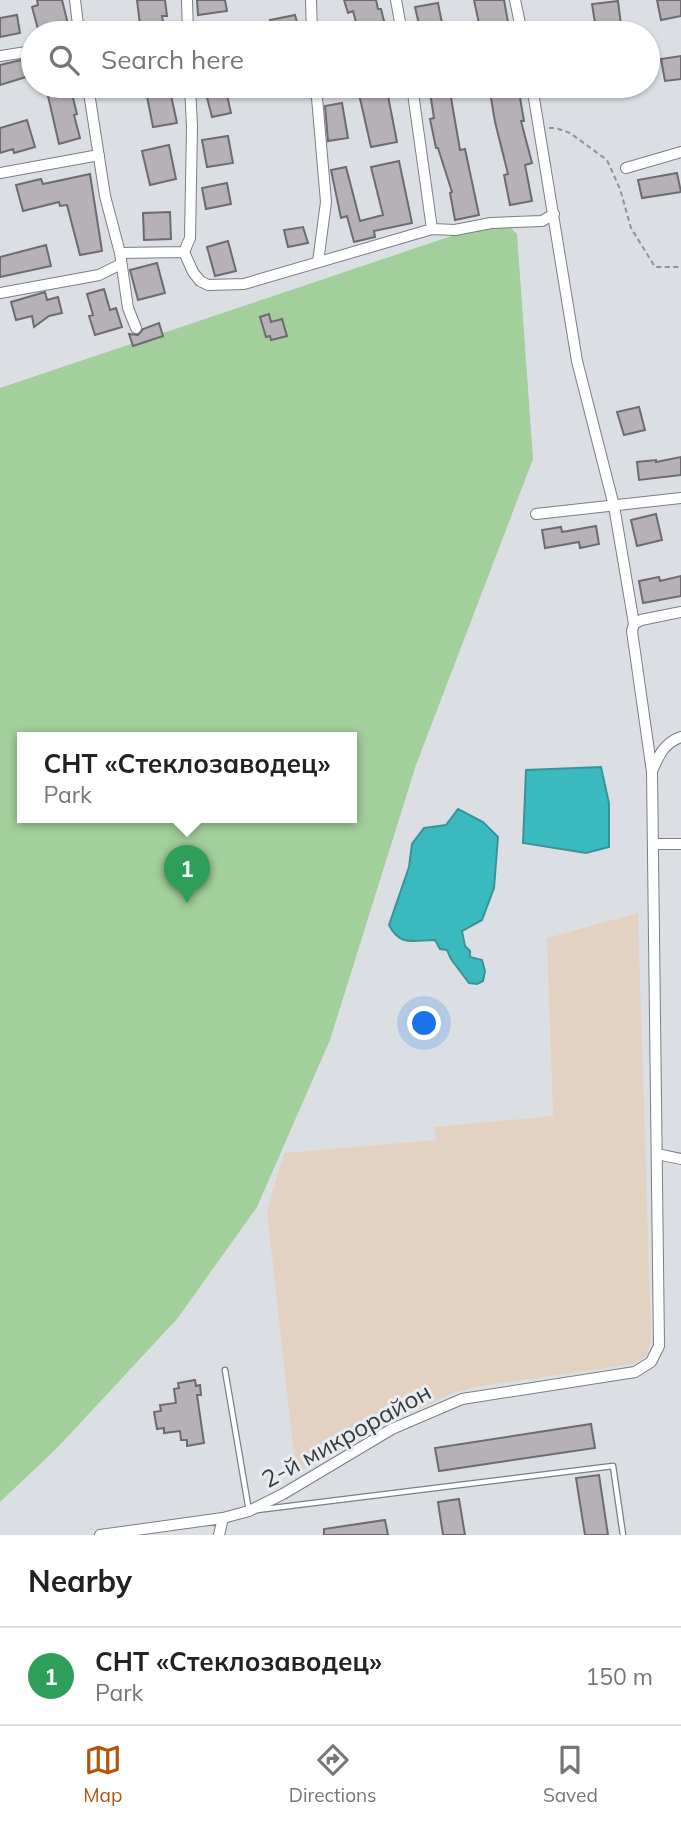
<!DOCTYPE html>
<meta charset="utf-8">
<style>
body{margin:0;font-family:Mulish,sans-serif;background:#f2f2f2;color:#222}
.you{position:absolute;left:425px;top:1024px;width:24px;height:24px;margin:-18px;border:5px solid #fff;border-radius:50%;background:#1a73e8;box-shadow:0 0 0 10px #1a73e833}
.badge{display:grid;place-items:center;width:46px;height:46px;border-radius:50%;background:#b45309;color:#fff;font-size:23px;font-weight:700}
.pin{position:absolute;translate:-50% -58px;filter:drop-shadow(0 2px 4px #0008)}
.pin::after{content:'';position:absolute;top:37px;width:24px;height:21px;background:inherit;clip-path:polygon(0 0,100% 0,50% 100%)}
.popup{position:absolute;left:17px;top:732px;width:340px;height:91px;box-sizing:border-box;display:grid;place-content:center;border-radius:0px;background:#fff;filter:drop-shadow(0 2px 5px #0005);font-size:23px;white-space:nowrap;color:#767676}
.popup b{font-size:26px;color:#222}
.popup::after{content:'';position:absolute;left:50%;top:100%;margin-left:-14px;border:14px solid transparent;border-top-color:#fff}
.list{margin:0;padding:0;list-style:none}
h2{display:flex;justify-content:space-between;align-items:center;height:91px;margin:0;padding:0 28px;font-size:30px}
h2 small{font-size:23px;font-weight:400;color:#767676}
.list li{display:grid;grid-template-columns:46px 1fr auto;gap:21px;align-items:center;box-sizing:border-box;height:98px;padding:0 28px;border-top:2px solid #e0e0e0}
.list b{display:block;font-size:26px;white-space:nowrap}
.list p{margin:0;font-size:23px;white-space:nowrap;color:#767676}
.list em{font-size:23px;font-style:normal;color:#767676}
.icon{flex:none;width:38px;height:38px;fill:none;stroke:currentColor;stroke-width:2;stroke-linecap:round;stroke-linejoin:round}
.map{position:relative;flex:none;width:681px;height:1535px;overflow:hidden}
.search{position:absolute;background:#fff;box-shadow:0 2px 5px #0004;left:21px;right:21px;top:21px;height:77px;display:flex;align-items:center;gap:18px;box-sizing:border-box;padding:0 24px;border-radius:38px;color:#767676;font-size:26px}
.sheet{height:189px;background:#fff}
nav{display:flex;justify-content:space-around;align-items:center;box-sizing:border-box;height:98px;border-top:2px solid #e0e0e0;background:#fff;font-size:19px;color:#767676}
nav a{display:grid;justify-items:center;gap:4px}
nav .on{color:#b45309}
.map>svg:first-child{display:block}
.industrial{fill:#e3d2c1}
.green{fill:#a2cf9b;fill-rule:evenodd}
.water{fill:#3ab9bf;stroke:#3a9398;stroke-width:2}
.building{fill:#b5b1b6;stroke:#6e6b70;stroke-width:2}
.lines{fill:none;stroke-linecap:round;stroke-linejoin:round}
.lane-casing{stroke:#7a7e83;stroke-width:7}
.street-casing{stroke:#7a7e83;stroke-width:12}
.path{stroke:#909296;stroke-width:2;stroke-dasharray:5 3.5;stroke-linecap:butt}
.lane{stroke:#fff;stroke-width:4.5}
.street{stroke:#fff;stroke-width:10}
.labels{text-anchor:middle;dominant-baseline:central;stroke-width:6;stroke-linejoin:round;paint-order:stroke}
.street-label{font-size:24px;fill:#393a3c;stroke:#e8edf2}
</style>
<div class="map">
<svg width="681" height="1535" viewBox="0 0 681 1535">
<rect width="100%" height="100%" fill="#dbdfe4"/>
<!-- industrial -->
<path class="industrial" d="M638,913L651,1334L648,1353L641,1360L633,1364L482,1386L453,1393L391,1422L296,1473L267,1211L284,1153L436,1140L434,1127L553,1116L547,938Z"/>
<!-- green -->
<path class="green" d="M502,219L517,234L533,459L416,765L330,1040L257,1207L177,1319L57,1448L0,1502V388ZM23,737H352V817H23Z"/>
<!-- water -->
<path class="water" d="M601,767L609,803V847L586,853L523,843L526,770Z
M458,809L483,822L498,837L494,888L482,920L462,931L465,946L470,951V957L482,960L485,971L483,981L477,984L469,983L451,959L447,950L440,949L435,940C414,940 400,947 389,925L409,867L412,844L424,828L446,825Z"/>
<!-- building -->
<path class="building" d="M37,0H62L68,24L39,33L32,7L38,5Z
M137,0H165L167,16H162L165,33H141Z
M197,0H225L227,11L198,15Z
M344,0H376L378,9H381L387,33H359L353,11L348,13Z
M474,0H504L510,33H481Z
M657,0H681V16L661,20Z
M618,1L621,25L596,29L592,4Z
M438,3L444,33H421L415,7Z
M17,15L20,33L0,37V18Z
M295,15L300,33H273L270,20Z
M681,56V79L665,81L661,59Z
M21,60L26,77L0,85V65Z
M50,86H70L77,114L74,115L80,138L59,144L48,96L53,95Z
M145,86H169L177,123L153,127Z
M204,86H225L231,113L212,117Z
M364,86H386L397,142L371,147L359,94L365,93Z
M429,86H449L460,150L465,149L479,215L455,220L450,193L452,192L438,148H436L430,119L434,118Z
M489,86H518L524,121H521L532,163L525,165L532,201L510,205L504,175L508,174L495,122Z
M342,103L348,138L328,141L325,106Z
M27,120L35,147L14,153L13,149L0,153V128Z
M228,136L233,163L207,167L202,140Z
M169,145L176,179L150,185L142,151Z
M399,161L412,223L374,231L375,237L354,242L347,216L341,218L331,170L346,167L360,221L383,215L371,167Z
M677,173L681,192L642,198L638,180Z
M90,174L102,251L80,255L67,205L60,206L59,202L23,211L16,185L41,179L43,184Z
M227,183L231,204L206,209L202,188Z
M170,212L171,239L144,240L143,213Z
M303,227L308,243L288,247L284,230Z
M228,241L236,271L215,276L207,247Z
M46,245L51,266L0,277V257Z
M157,263L165,293L138,300L130,270Z
M104,289L110,310L116,308L122,327L95,335L89,316L93,315L87,294Z
M45,292L47,300L58,297L62,313L49,316L34,327L32,316L16,320L11,302Z
M269,314L271,322L282,319L287,336L271,340L270,336L266,337L260,317Z
M159,323L163,336L133,346L129,334L138,335L143,329Z
M639,407L645,430L624,435L617,412Z
M681,457V475L639,480L637,462L656,460V462Z
M656,514L662,540L637,546L631,520Z
M596,526L599,544L580,548L579,542L545,548L542,530L561,527L562,532Z
M681,576V596L643,603L639,581L659,577L660,581Z
M195,1380L196,1386L200,1385L201,1395H197L204,1443L187,1446V1440H181L180,1431L164,1433V1428L157,1429L154,1412L161,1411L160,1405L176,1403L174,1389L179,1388L178,1383Z
M591,1424L595,1448L439,1471L435,1448Z
M599,1475L608,1535H585L576,1478Z
M459,1499L465,1535H443L438,1502Z
M385,1520L388,1535H324V1529Z"/>
<g class="lines">
<!-- lane casing -->
<g class="lane-casing">
<path id="lane" d="M225,1370L249,1511
M257,1510L613,1466L623,1535"/>
</g>
<!-- street casing -->
<g class="street-casing">
<path id="street" d="M75,0L79,33
M187,0L188,33
M311,0L312,33
M396,0L402,33
M515,0L522,33
M0,56L33,51
M88,86L105,196L120,253L128,308L136,328
M316,86L326,202L318,262
M412,86L432,229
M626,168L681,152
M0,173L99,155
M184,252L190,238L192,127L190,86
M120,253L184,252L193,272L200,281L208,285L244,284L432,229L455,230L491,223L542,221L554,214
M0,293L99,275L121,264
M536,514L681,498
M634,624L641,620L681,612
M652,771C659,755 664,743 681,737
M654,844H681
M657,1154L681,1159
M100,1535L223,1518L249,1511L283,1494L392,1429L462,1399L635,1372L651,1362L659,1346L652,772L632,631L634,624L614,506L577,361L532,86
M219,1535L223,1518"/>
</g>
<!-- path -->
<path class="path" d="M549,128H556L570,133L607,160L620,189L631,228L655,267H681"/>
<!-- lane -->
<use href="#lane" class="lane"/>
<!-- street -->
<use href="#street" class="street"/>
</g>
<g class="labels">
<!-- street labels -->
<g class="street-label">
<text transform="translate(346 1435) rotate(-29)">2-й микрорайон</text>
</g>
</g>
</svg>
<div class="you"></div>
<div class="pin badge" style="left:187px;top:903px;background:#2e9e5b">1</div>
<div class="popup"><b>СНТ «Стеклозаводец»</b>Park</div>
<div class="search"><svg class="icon" aria-label="search" viewBox="0 0 24 24"><circle cx="10" cy="10" r="6"/><path d="M15 15l6 6"/></svg>Search here</div>
</div>
<section class="sheet">
<h2>Nearby<small></small></h2>
<ul class="list">
<li><span class="badge" style="background:#2e9e5b">1</span><div><b>СНТ «Стеклозаводец»</b><p>Park</p></div><em>150 m</em></li>
</ul>
</section>
<nav>
<a class="on"><svg class="icon" aria-label="map" viewBox="0 0 24 24"><path d="M3 6l6-2 6 2 6-2v14l-6 2-6-2-6 2zM9 4v14M15 6v14"/></svg>Map</a>
<a><svg class="icon" aria-label="directions" viewBox="0 0 24 24"><path d="M12 3l9 9-9 9-9-9zM9 14v-3h6M13 9l2 2-2 2"/></svg>Directions</a>
<a><svg class="icon" aria-label="saved" viewBox="0 0 24 24"><path d="M7 4h10v16l-5-4-5 4z"/></svg>Saved</a>
</nav>
